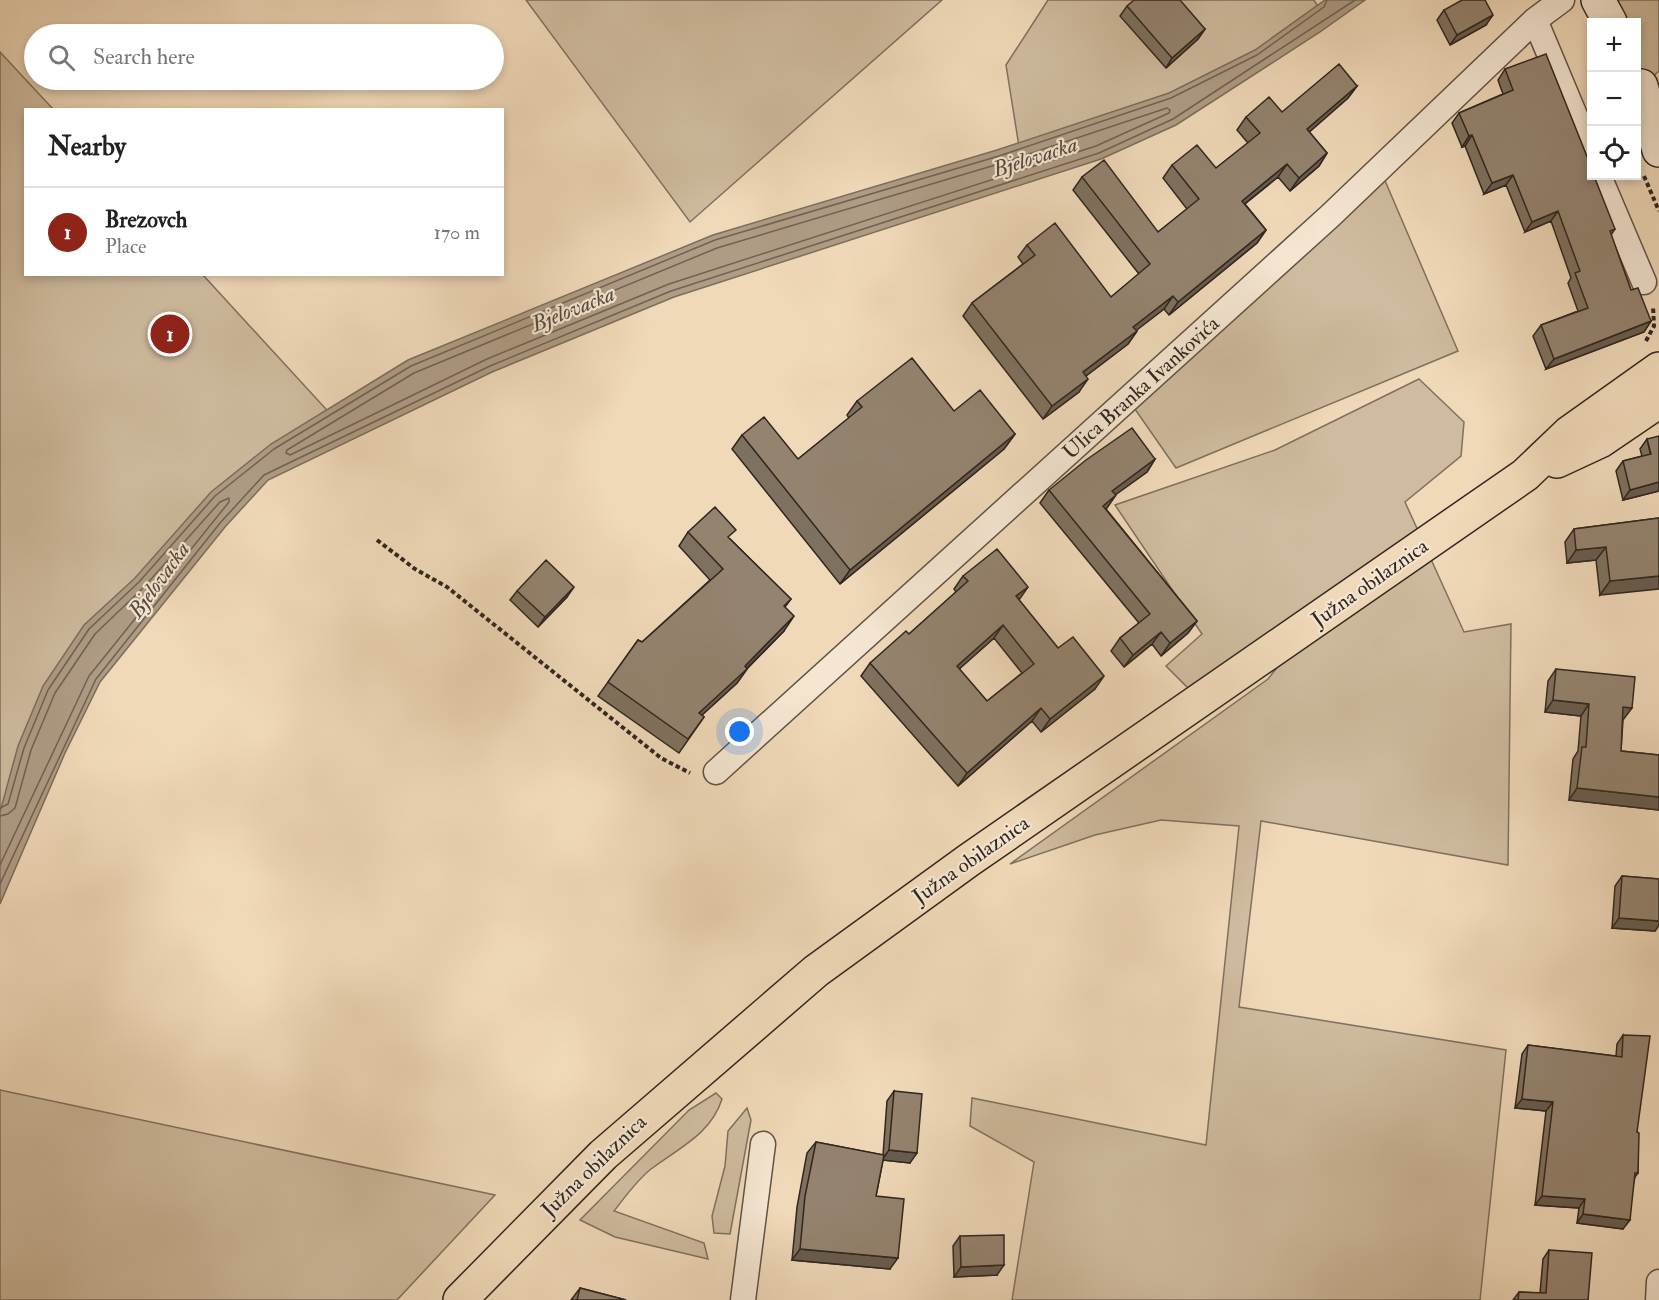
<!DOCTYPE html>
<meta charset="utf-8">
<style>
body{margin:0;font-family:"IM FELL Double Pica",serif;background:#f6f6f6;color:#222}
.controls{position:absolute;right:18px;top:18px;display:grid;overflow:hidden;border-radius:0px;box-shadow:0 3px 9px #0003}
.controls button{width:54px;height:54px;display:grid;place-items:center;padding:0;border:0;border-bottom:2px solid #e0e0e0;background:#fff;color:#222;font:30px sans-serif}
.you{position:absolute;left:740px;top:732px;width:21px;height:21px;margin:-15px;border:4px solid #fff;border-radius:50%;background:#1a73e8;box-shadow:0 0 0 9px #1a73e833}
.badge{display:grid;place-items:center;width:39px;height:39px;border-radius:50%;background:#8f2418;color:#fff;font-size:20px;font-weight:700}
.pin{position:absolute;translate:-50% -50%;border:3px solid #fff;box-shadow:0 2px 6px #0006}
.list{margin:0;padding:0;list-style:none}
h2{display:flex;justify-content:space-between;align-items:center;height:78px;margin:0;padding:0 24px;font-size:26px}
h2 small{font-size:20px;font-weight:400;color:#767676}
.list li{display:grid;grid-template-columns:39px 1fr auto;gap:18px;align-items:center;box-sizing:border-box;height:90px;padding:0 24px;border-top:2px solid #e0e0e0}
.list b{display:block;font-size:22px;white-space:nowrap}
.list p{margin:0;font-size:20px;white-space:nowrap;color:#767676}
.list em{font-size:20px;font-style:normal;color:#767676}
.icon{flex:none;width:33px;height:33px;fill:none;stroke:currentColor;stroke-width:2;stroke-linecap:round;stroke-linejoin:round}
.map{position:relative;flex:none;width:1659px;height:1300px;overflow:hidden}
.search{position:absolute;background:#fff;box-shadow:0 3px 9px #0003;left:24px;top:24px;width:480px;height:66px;display:flex;align-items:center;gap:15px;box-sizing:border-box;padding:0 21px;border-radius:33px;color:#767676;font-size:22px}
.panel{position:absolute;background:#fff;box-shadow:0 3px 9px #0003;left:24px;top:108px;width:480px;height:168px;border-radius:0px}
.map>svg:first-child{display:block}
.green{fill:#cfbb9f;stroke:#80705f;stroke-width:1.5}
.water{fill:#af9c85;stroke:#7c6d5c;stroke-width:1.5}
.lines{fill:none;stroke-linecap:round;stroke-linejoin:round}
.shore{stroke:#706152;stroke-width:1.5}
.minor-casing{stroke:#605346;stroke-width:27}
.secondary-casing{stroke:#30261f;stroke-width:36}
.primary-casing{stroke:#30261f;stroke-width:36}
.path{stroke:#30261f;stroke-width:4;stroke-dasharray:4.5 3;stroke-linecap:butt}
.minor{stroke:#f5e6d2;stroke-width:24}
.secondary{stroke:#f5e6d2;stroke-width:33}
.primary{stroke:#f0d9b9;stroke-width:33}
.wall{fill:#7f715f;stroke:#30261f;stroke-width:1.5;fill-rule:evenodd}
.shaded-wall{fill:#685c4e;stroke:#30261f;stroke-width:1.5}
.building{fill:#94836f;stroke:#30261f;stroke-width:1.5;fill-rule:evenodd}
.labels{text-anchor:middle;dominant-baseline:central;stroke-width:4.5;stroke-linejoin:round;paint-order:stroke}
.street-label{font-size:21px;fill:#30261f;stroke:#f5e6d2}
.water-label{font-size:22px;font-style:italic;fill:#56493e;stroke:#f5e6d2}
</style>
<div class="map">
<svg width="1659" height="1300" viewBox="0 0 1659 1300">
<rect width="100%" height="100%" fill="#f0d9b9"/>
<filter id="stains"><feTurbulence type="fractalNoise" baseFrequency=".00333" numOctaves="4"/><feColorMatrix values="0 0 0 0 .2 0 0 0 0 .09 0 0 0 0 .02 0 0 0 .5 -.17"/></filter>
<radialGradient id="worn" r=".72"><stop offset=".6" stop-color="#630" stop-opacity="0"/><stop offset="1" stop-color="#630" stop-opacity=".3"/></radialGradient>
<!-- green -->
<path class="green" d="M526,0H942L690,222Z
M1048,0H1314L1325,18L1193,107L1021,159L1006,65Z
M1598,0H1659V71L1641,86L1637,77L1636,22H1610Z
M0,52L53,109L26,110V274L203,275L336,420L294,442L79,693L24,818L0,809Z
M1380,169L1458,351L1176,468L1128,399Z
M1419,379L1464,422L1461,456L1405,502L1464,632L1511,624L1508,865L1261,821L1239,1007L1506,1050L1480,1300H1012L1034,1162L970,1126L972,1098L1206,1145L1239,826L1161,820L1095,835L1010,864L1268,679L1279,665L1200,700L1166,666L1202,634L1115,505L1275,450Z
M0,1090L495,1195L397,1300H0Z
M716,1093L722,1099C711,1134 679,1148 651,1169C637,1180 625,1197 614,1211L704,1243L708,1259L615,1237L580,1220L689,1110Z
M747,1108L751,1120L730,1234L714,1233L712,1216L725,1166L728,1131Z"/>
<!-- water -->
<path class="water" d="M1325,0H1365L1320,32L1176,125L1101,159L674,297L492,372L268,480L225,527L100,682L65,753L0,904V812L18,746L43,686L84,625L135,578L211,492L271,444L408,360L713,235L997,150L1169,93L1255,50Z"/>
<g class="lines">
<!-- shore -->
<path class="shore" d="M1167,108L1170,110L1169,113L1096,146L669,284L487,359L290,455L286,453L287,450L414,373L717,248L1002,163Z
M0,808L8,804L24,748L48,690L89,629L139,582L215,496L274,449L411,366L715,240L999,156L1171,98L1257,55L1324,7L1327,0
M0,816L8,814L15,808L31,750L55,693L95,634L144,587L220,502L229,498V502L89,676L0,865
M0,884L96,679L220,523L264,475L490,366L671,291L1099,153L1173,119L1355,0"/>
<!-- minor casing -->
<g class="minor-casing">
<path id="minor" d="M1535,20L1592,156
M1599,176L1644,282
M716,772L1330,216L1535,20L1562,0
M743,1300L763,1144
M1658,1300L1659,1282"/>
</g>
<!-- secondary casing -->
<g class="secondary-casing">
<path id="secondary" d="M1598,0L1610,22
M1641,86L1659,150"/>
</g>
<!-- primary casing -->
<g class="primary-casing">
<path id="primary" d="M1557,461L1600,441L1659,401
M460,1300L603,1155L816,971L969,860L1525,475L1569,433L1659,369"/>
</g>
<!-- path -->
<path class="path" d="M1644,176L1659,211
M1646,341L1654,326L1653,306
M377,540L415,569L447,587L661,758L690,773"/>
<!-- minor -->
<use href="#minor" class="minor"/>
<!-- secondary -->
<use href="#secondary" class="secondary"/>
<!-- primary -->
<use href="#primary" class="primary"/>
</g>
<!-- wall -->
<path class="wall" d="M1127,6L1205,29L1198,39L1166,68L1120,16Z
M1444,10L1486,25L1450,45L1437,20Z
M1505,69L1615,229L1611,235L1631,290L1651,321L1644,332L1546,369L1533,336L1541,325L1578,311L1568,283L1571,278L1551,221L1525,232L1506,185L1484,194L1465,146L1462,147L1452,123L1459,113L1503,94L1498,80Z
M1357,86L1348,98L1309,132L1327,153L1319,166L1290,191L1278,177L1245,204L1266,230L1257,243L1169,315L1164,309L1136,330L1137,331L1128,344L1086,376L1079,392L1043,419L963,316L972,303L1023,264L1018,257L1027,245L1111,297L1139,274L1073,190L1082,177L1158,232L1187,209L1163,178L1172,165L1216,168L1248,143L1237,130L1246,117L1282,112Z
M857,401L954,411L1015,434L1004,449L840,584L732,449L742,435L798,459L849,418L847,415Z
M1647,439L1659,491L1623,500L1616,471L1623,461L1642,456L1640,449Z
M1155,459L1147,472L1115,495L1106,509L1197,621L1188,633L1161,656L1152,644L1124,667L1111,651L1120,638L1139,623L1040,503L1049,490Z
M1659,518L1600,595L1596,560L1567,563L1565,542L1574,529Z
M688,532L730,539L791,599L785,607L784,631L747,669L737,683L702,715L704,717L679,753L598,696L638,640L642,642L710,580L679,546Z
M963,576L1019,600L1058,648L1095,689L1041,732L1032,721L958,786L861,676L870,663L909,634L956,592L954,589ZM994,638L1022,673L987,701L959,669Z
M517,591L567,597L538,627L510,600Z
M1556,669L1623,720L1621,751L1659,755V810L1569,800L1573,759L1578,751L1581,716L1545,712L1548,681Z
M1622,876L1659,879V925L1655,931L1612,928L1615,886Z
M1623,1035L1637,1132L1638,1173L1635,1177L1623,1229L1577,1223L1579,1208L1535,1205L1546,1111L1515,1108L1522,1054L1528,1045L1616,1056L1617,1044Z
M894,1091L910,1163L883,1160L876,1196L890,1269L792,1260L797,1207L807,1153L816,1142L883,1155L887,1101Z
M960,1236L997,1275L954,1277L953,1246Z
M1549,1250L1588,1300H1513L1519,1292L1540,1293L1543,1259Z
M580,1288L626,1300H571Z"/>
<!-- shaded-wall -->
<path class="shaded-wall" d="M1493,15L1486,25L1450,45L1457,35Z
M1205,29L1198,39L1166,68L1172,58Z
M1357,86L1348,98L1298,142L1307,129Z
M1472,135L1465,146L1462,147L1469,136Z
M1327,153L1319,166L1290,191L1299,178Z
M1287,164L1278,177L1233,213L1242,201Z
M1513,175L1506,185L1484,194L1492,183Z
M1558,211L1551,221L1525,232L1532,222Z
M1266,230L1257,243L1169,315L1178,302Z
M1173,296L1164,309L1124,340L1133,327Z
M1651,321L1644,332L1546,369L1554,359Z
M1137,331L1128,344L1074,385L1083,372Z
M1088,379L1079,392L1043,419L1052,406Z
M1015,434L1004,449L840,584L850,570Z
M1155,459L1147,472L1104,503L1112,491Z
M1659,482V491L1623,500L1630,490Z
M1116,495L1107,508L1094,518L1103,506Z
M1606,547L1596,560L1567,563L1576,550Z
M1659,576V589L1600,595L1610,581Z
M574,587L567,597L538,627L545,617Z
M1028,587L1019,600L1016,596Z
M794,616L784,631L740,675L747,669L737,683L689,727L699,713Z
M1197,621L1188,633L1161,656L1170,643Z
M1003,625L994,638L948,679L957,666Z
M1161,632L1152,644L1124,667L1133,655Z
M1104,676L1095,689L1041,732L1050,719Z
M1553,700L1589,704L1581,716L1545,712Z
M1623,707L1632,708L1623,720L1615,719Z
M1041,708L1032,721L958,786L967,773Z
M1577,788L1659,797V810L1569,800Z
M1619,918L1659,921V925L1655,931L1612,928Z
M1522,1099L1553,1102L1546,1111L1515,1108Z
M889,1150L917,1153L910,1163L882,1160Z
M1542,1196L1585,1199L1579,1208L1535,1205Z
M1583,1214L1630,1220L1623,1229L1577,1223Z
M800,1249L898,1258L890,1269L792,1260Z
M1004,1265L997,1275L954,1277L961,1267Z"/>
<!-- building -->
<path class="building" d="M1134,0H1180L1205,29L1172,58L1127,6Z
M1462,0H1485L1493,15L1457,35L1444,10Z
M1546,54L1592,169V176H1594L1615,229L1610,231L1631,290L1638,288L1651,321L1554,359L1541,325L1588,308L1575,273L1580,271L1558,211L1532,222L1513,175L1492,183L1472,135L1469,136L1459,113L1513,90L1505,69Z
M1339,64L1357,86L1307,129L1327,153L1299,178L1287,164L1242,201L1266,230L1178,302L1173,296L1133,327L1137,331L1083,372L1088,379L1052,406L972,303L1035,255L1027,245L1055,223L1111,297L1150,264L1082,177L1104,160L1158,232L1199,199L1172,165L1197,145L1216,168L1260,133L1246,117L1269,97L1282,112Z
M912,358L954,411L980,390L1015,434L850,570L742,435L764,417L798,459L862,407L857,401Z
M1132,428L1155,459L1112,491L1116,495L1103,506L1197,621L1170,643L1161,632L1133,655L1120,638L1150,614L1049,490L1086,460Z
M1659,436V482L1630,490L1623,461L1651,454L1647,439Z
M715,507L736,530L728,537L791,599L784,606L794,616L745,666L747,669L699,713L704,717L688,739L608,682L638,640L642,642L723,569L688,532Z
M1659,518V576L1610,581L1606,547L1576,550L1574,529Z
M997,549L1028,587L1016,596L1058,648L1073,637L1104,676L1050,719L1041,708L967,773L870,663L906,631L909,634L968,581L963,576ZM1003,625L1034,664L987,701L957,666Z
M546,560L574,587L545,617L517,591Z
M1556,669L1635,677L1632,708L1623,707L1621,751L1659,755V797L1577,788L1582,747H1586L1589,704L1553,700Z
M1622,876L1659,879V921L1619,918Z
M1623,1035L1650,1036L1637,1132L1639,1133L1638,1173H1635L1630,1220L1583,1214L1585,1199L1542,1196L1553,1102L1522,1099L1528,1045L1622,1057Z
M894,1091L922,1094L917,1153L889,1150Z
M816,1142L884,1155L876,1196L904,1199L898,1258L800,1249L805,1196Z
M1004,1235V1265L961,1267L960,1236Z
M1549,1250L1592,1253L1588,1300H1518L1519,1292L1546,1293Z
M580,1288L626,1300H577Z"/>
<g class="labels">
<!-- street labels -->
<g class="street-label">
<text transform="translate(1141 388) rotate(-42)">Ulica Branka Ivankovića</text>
<text transform="translate(1370 583) rotate(-35)">Južna obilaznica</text>
<text transform="translate(971 860) rotate(-35)">Južna obilaznica</text>
<text transform="translate(594 1166) rotate(-44)">Južna obilaznica</text>
</g>
<!-- water labels -->
<g class="water-label">
<text transform="translate(1035 157) rotate(-18)">Bjelovacka</text>
<text transform="translate(573 309) rotate(-22)">Bjelovacka</text>
<text transform="translate(159 580) rotate(-54)">Bjelovacka</text>
</g>
</g>
<rect width="100%" height="100%" filter="url(#stains)"/>
<rect width="100%" height="100%" fill="url(#worn)"/>
</svg>
<div class="controls">
<button>+</button>
<button>−</button>
<button><svg class="icon" aria-label="locate" viewBox="0 0 24 24"><circle cx="12" cy="12" r="6"/><path d="M12 2v4M12 18v4M2 12h4M18 12h4"/></svg></button>
</div>
<div class="you"></div>
<div class="pin badge" style="left:170px;top:334px">1</div>
<div class="search"><svg class="icon" aria-label="search" viewBox="0 0 24 24"><circle cx="10" cy="10" r="6"/><path d="M15 15l6 6"/></svg>Search here</div>
<section class="panel">
<h2>Nearby<small></small></h2>
<ul class="list">
<li><span class="badge">1</span><div><b>Brezovch</b><p>Place</p></div><em>170 m</em></li>
</ul>
</section>
</div>
